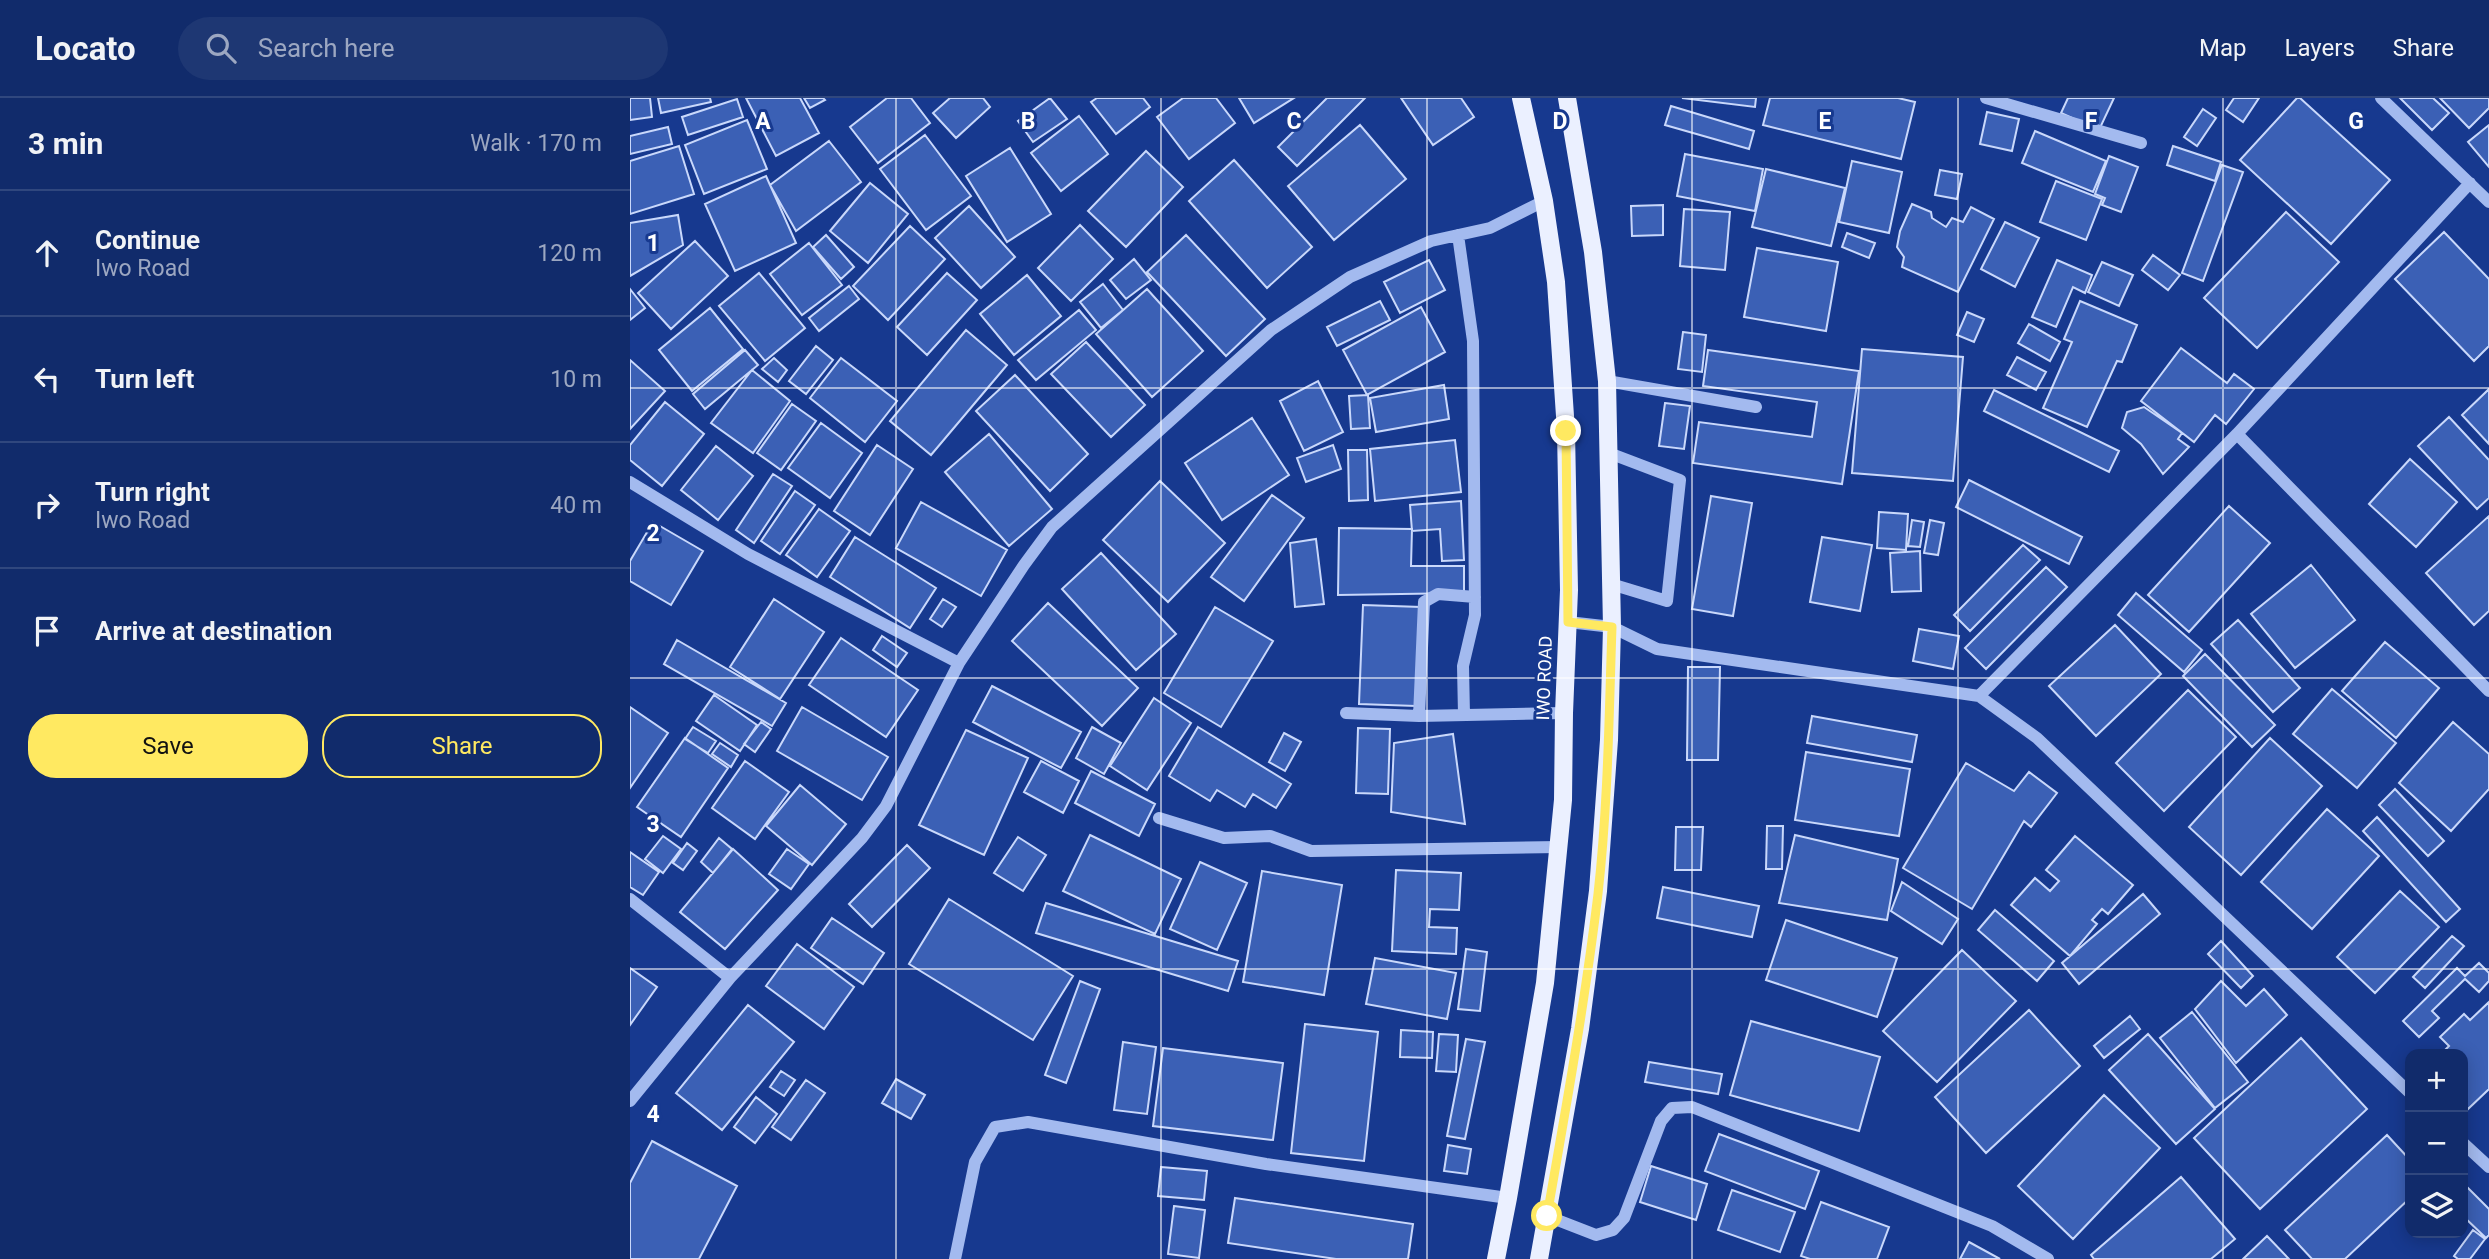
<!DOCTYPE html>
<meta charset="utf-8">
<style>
body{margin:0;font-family:Roboto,sans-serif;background:#1e3773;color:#f1f3f6}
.controls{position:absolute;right:21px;bottom:21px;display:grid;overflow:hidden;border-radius:14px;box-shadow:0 4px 18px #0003}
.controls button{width:63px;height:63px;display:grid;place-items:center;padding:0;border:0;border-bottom:2px solid #30477e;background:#112b6b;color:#f1f3f6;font:35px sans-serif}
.stop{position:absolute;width:21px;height:21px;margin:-16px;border:5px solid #ffe961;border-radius:50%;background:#fff}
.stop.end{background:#ffe961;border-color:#fff;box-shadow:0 2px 7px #0008}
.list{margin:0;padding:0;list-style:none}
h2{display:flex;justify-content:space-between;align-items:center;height:91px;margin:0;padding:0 28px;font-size:30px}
h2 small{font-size:23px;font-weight:400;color:#9ca7c1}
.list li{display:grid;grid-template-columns:46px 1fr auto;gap:21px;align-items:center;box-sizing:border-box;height:126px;padding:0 28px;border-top:2px solid #30477e}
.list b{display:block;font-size:26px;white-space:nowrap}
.list p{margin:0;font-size:23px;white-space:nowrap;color:#9ca7c1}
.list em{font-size:23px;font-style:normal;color:#9ca7c1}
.actions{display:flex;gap:14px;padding:21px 28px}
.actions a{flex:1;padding:16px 0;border:2px solid #ffe961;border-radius:28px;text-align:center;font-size:24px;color:#ffe961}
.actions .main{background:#ffe961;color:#111}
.icon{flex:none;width:38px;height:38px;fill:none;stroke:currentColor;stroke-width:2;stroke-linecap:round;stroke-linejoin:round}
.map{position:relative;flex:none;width:1859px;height:1161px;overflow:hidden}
header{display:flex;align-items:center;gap:42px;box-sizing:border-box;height:98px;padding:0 35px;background:#112b6b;border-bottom:2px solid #30477e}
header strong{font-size:33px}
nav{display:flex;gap:38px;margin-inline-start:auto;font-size:24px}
.search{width:490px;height:63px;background:#1e3773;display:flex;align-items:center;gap:18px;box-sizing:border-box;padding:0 24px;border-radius:38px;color:#9ca7c1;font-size:26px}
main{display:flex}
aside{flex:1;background:#112b6b}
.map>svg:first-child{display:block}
.building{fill:#3b60b5;stroke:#c9d8fb;stroke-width:2}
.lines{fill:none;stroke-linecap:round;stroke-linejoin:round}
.minor{stroke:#a3baef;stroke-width:12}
.major{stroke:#ebf0ff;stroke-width:18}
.route{stroke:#ffe961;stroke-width:9}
.grid{fill:none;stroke:#fff;stroke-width:2;stroke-opacity:0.55}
.labels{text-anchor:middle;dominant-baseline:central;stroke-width:6;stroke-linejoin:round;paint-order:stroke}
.street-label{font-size:18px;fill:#fff;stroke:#17398f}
.grid-label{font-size:23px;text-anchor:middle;font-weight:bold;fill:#fff;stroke:#17398f;stroke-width:6;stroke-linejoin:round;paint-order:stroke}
</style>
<header>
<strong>Locato</strong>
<div class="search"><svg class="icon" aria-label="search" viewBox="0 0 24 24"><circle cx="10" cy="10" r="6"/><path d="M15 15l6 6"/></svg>Search here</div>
<nav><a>Map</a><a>Layers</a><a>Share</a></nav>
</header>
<main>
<aside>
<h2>3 min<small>Walk · 170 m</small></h2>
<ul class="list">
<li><svg class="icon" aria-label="ahead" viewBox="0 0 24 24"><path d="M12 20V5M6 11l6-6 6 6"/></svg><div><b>Continue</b><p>Iwo Road</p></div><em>120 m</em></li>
<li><svg class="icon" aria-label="left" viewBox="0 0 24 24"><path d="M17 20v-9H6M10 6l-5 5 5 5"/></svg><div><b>Turn left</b></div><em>10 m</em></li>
<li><svg class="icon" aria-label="right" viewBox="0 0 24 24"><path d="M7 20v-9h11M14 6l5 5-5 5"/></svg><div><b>Turn right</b><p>Iwo Road</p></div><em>40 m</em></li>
<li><svg class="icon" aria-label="arrive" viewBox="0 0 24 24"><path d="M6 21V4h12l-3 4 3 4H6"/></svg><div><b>Arrive at destination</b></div></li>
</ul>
<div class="actions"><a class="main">Save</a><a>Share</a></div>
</aside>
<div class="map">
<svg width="1859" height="1161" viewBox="0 0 1859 1161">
<rect width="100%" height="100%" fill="#17398f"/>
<!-- building -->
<path class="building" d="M0,0H20L22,19L0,22Z
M28,0H80L81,4L31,15Z
M116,0H170L189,35L146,58Z
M174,0H193L195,2L180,10Z
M257,0H281L300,25L248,65L220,29Z
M320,0H353L360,9L326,40L303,15Z
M420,0L437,21L403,44L388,23Z
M467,0H513L520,9L486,36L461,4Z
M553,0H586L605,25L559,61L527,19Z
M609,0H664L624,25Z
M697,0H735L667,68L648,49Z
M771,0H831L844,19L803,47Z
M1052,0H1126L1125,9Z
M1140,0H1268L1285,4L1271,61L1133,27Z
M1438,0H1484L1469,32L1431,15Z
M1604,0H1629L1613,24L1596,12Z
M1667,0H1670L1760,82L1701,146L1610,62Z
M1770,0H1803L1819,15L1802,32Z
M1810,0H1859V10L1839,30Z
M107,1L113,19L58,37L52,19Z
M1041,8L1124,33L1119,51L1035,27Z
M1573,11L1586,20L1567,48L1554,39Z
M1357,14L1389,21L1382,53L1350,46Z
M449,18L478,56L431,93L401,55Z
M117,22L137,71L74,96L55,47Z
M730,27L776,81L704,142L658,88Z
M1859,27V69L1838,44Z
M38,29L42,46L0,56V38Z
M1405,33L1476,63L1463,94L1392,65Z
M295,37L341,98L296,132L250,71Z
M199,43L231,84L166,133L140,87Z
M49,48L64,96L0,116V63Z
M1543,48L1591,64L1585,83L1537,67Z
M380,50L421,116L377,144L336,78Z
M516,53L553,89L496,149L458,113Z
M1055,56L1133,71L1125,113L1047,98Z
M1479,58L1508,69L1491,114L1472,107L1475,100L1465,96Z
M604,62L682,149L637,190L559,103Z
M1222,63L1272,74L1259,135L1209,124Z
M1592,67L1613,74L1573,183L1552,175Z
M1136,71L1215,90L1201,148L1122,129Z
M1310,72L1332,76L1327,101L1305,97Z
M136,78L166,145L105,173L75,106Z
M1426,83L1472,101L1456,142L1410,124Z
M240,85L278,116L238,165L200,133Z
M1282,106L1301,114L1302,120L1316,129L1322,120L1333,124L1341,109L1364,121L1328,194L1272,169L1274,159L1267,149L1270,133Z
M1033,107V137L1002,138L1001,108Z
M339,108L385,159L351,190L305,140Z
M1054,111L1100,114L1095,172L1050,168Z
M1656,114L1709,164L1627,250L1574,200Z
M48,117L53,147L0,178V125Z
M1375,124L1409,140L1385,189L1351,171Z
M450,127L483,161L441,203L408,170Z
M280,128L315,161L258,222L223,188Z
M1814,134L1859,181V248L1844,263L1765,181Z
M1217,135L1245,145L1239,160L1212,149Z
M196,137L224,169L211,181L183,149Z
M556,137L635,221L596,258L517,174Z
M65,143L98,178L41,231L8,195Z
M179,145L212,187L172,217L140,176Z
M1127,150L1208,164L1196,233L1114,219Z
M1523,157L1550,177L1538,192L1512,172Z
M504,161L521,182L496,201L480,182Z
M799,162L815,192L770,215L754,184Z
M1427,162L1462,177L1455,195L1443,189L1426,229L1402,219Z
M1472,164L1503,177L1489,208L1458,194Z
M129,175L175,230L135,263L89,208Z
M317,175L347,202L297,257L267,229Z
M397,177L431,218L384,257L350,216Z
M473,186L493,212L471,230L450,204Z
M219,188L229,201L189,233L179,220Z
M0,191L15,210L0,222Z
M517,191L573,253L522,299L466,236Z
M750,203L760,222L707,248L697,229Z
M1450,203L1507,227L1492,264L1487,263L1457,329L1413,310L1442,244L1434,241Z
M791,209L815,254L737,297L713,252Z
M80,210L113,251L62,293L29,252Z
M449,212L466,232L406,282L388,262Z
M1337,214L1354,221L1344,244L1327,237Z
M1399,226L1430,244L1420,263L1388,245Z
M336,232L377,267L301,357L260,323Z
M1053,234L1076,237L1072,274L1048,271Z
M456,244L515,307L481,339L421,276Z
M186,248L203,262L176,296L159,283Z
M1551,250L1597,285L1604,276L1624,291L1596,326L1585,317L1564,344L1511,303Z
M1232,251L1333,259L1323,383L1222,375Z
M115,252L128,267L75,311L63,296Z
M1078,252L1229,273L1212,386L1063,365L1069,324L1182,339L1187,304L1073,288Z
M1387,259L1416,274L1406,292L1377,277Z
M144,260L157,272L148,284L132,271Z
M211,260L267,303L235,344L180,300Z
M0,262L35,293L0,331Z
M122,272L160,303L123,355L81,325Z
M385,277L458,356L420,393L346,313Z
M688,283L713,334L674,353L650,303Z
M814,287L819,321L746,334L740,300Z
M1859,291V346L1832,317Z
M1364,292L1489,353L1479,374L1354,313Z
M738,297L740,330L721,331L719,298Z
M35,304L74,336L32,388L0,362V347Z
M1035,305L1060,308L1054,351L1029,348Z
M162,306L186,323L151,372L127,355Z
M1514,309L1552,335L1548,341L1559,349L1533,376L1511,346L1492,330L1497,314Z
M1819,319L1859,362V400L1847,411L1788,348Z
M622,320L659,377L592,422L555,365Z
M191,325L232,355L200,400L158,370Z
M359,336L422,411L379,448L315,374Z
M825,342L831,394L745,403L740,351Z
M247,347L283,371L240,437L204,413Z
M703,347L711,371L676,384L667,360Z
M86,348L123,378L88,422L51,392Z
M718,352H737L738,402L719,403Z
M1780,361L1827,404L1786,449L1739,406Z
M143,376L162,388L124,445L106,432Z
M1339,382L1452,439L1439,466L1326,409Z
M530,383L595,445L538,504L473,442Z
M165,393L185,407L150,456L131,443Z
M642,397L674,420L614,503L581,479Z
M1081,398L1122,405L1103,518L1062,511Z
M831,403L834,462L812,463L810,431L782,433L780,407Z
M291,404L377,452L351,498L266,450Z
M1599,408L1640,445L1559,534L1518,497Z
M189,411L220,433L187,479L156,457Z
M1249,414L1278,416L1276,452L1247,450Z
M1859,418V513L1844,527L1796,475Z
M1282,422L1294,424L1290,449L1278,448Z
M1300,422L1314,425L1308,457L1294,455Z
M23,424L73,453L41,507L0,483V463Z
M709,430L782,431L781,468H834V495L708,497Z
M225,439L306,490L280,530L200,479Z
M1192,439L1242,447L1230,513L1180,504Z
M686,441L694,506L665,509L660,445Z
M1393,447L1410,462L1340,533L1324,517Z
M1290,453L1291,493L1262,494L1260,455Z
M471,455L546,536L506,572L432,491Z
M1681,467L1725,522L1665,570L1621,516Z
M1416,469L1437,489L1356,571L1335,550Z
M1506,495L1572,552L1554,574L1488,517Z
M144,501L194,534L150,601L100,569Z
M313,501L326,509L312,529L300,521Z
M418,505L508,590L472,628L382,543Z
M733,507L791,509L786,608L729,606Z
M585,509L643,543L591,629L534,595Z
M1608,522L1670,590L1643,614L1581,546Z
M1485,527L1531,576L1466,638L1419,588Z
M1289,531L1329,538L1323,571L1283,563Z
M252,538L277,555L267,569L243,552Z
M211,540L288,592L256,639L179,587Z
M47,542L156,605L142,628L34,566Z
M1755,544L1809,590L1766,640L1712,593Z
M1575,556L1645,627L1622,649L1553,578Z
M1058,569H1090L1088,662H1057Z
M362,588L451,634L431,670L343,624Z
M1702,591L1766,645L1727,690L1663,636Z
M1558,592L1606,639L1534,713L1486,665Z
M84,597L127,627L110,653L66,623Z
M524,600L561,625L517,692L480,668Z
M0,609L38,635L0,690Z
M172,609L258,659L232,702L147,653Z
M1182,618L1287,637L1282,664L1177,645Z
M131,624L141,631L125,654L114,646Z
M1823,624L1859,656V691L1821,733L1769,685Z
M63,629L86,643L78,655L55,641Z
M462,629L491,645L474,676L446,660Z
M568,629L661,686L646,710L623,696L615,709L587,692L580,703L539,678Z
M728,630L760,631L758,696L726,695Z
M336,632L398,660L354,757L289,727Z
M654,635L671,644L655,673L639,664Z
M823,636L835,726L761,714L764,645Z
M55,640L98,670L51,739L7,709Z
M1640,640L1692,688L1611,777L1559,729Z
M90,645L108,657L101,669L82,656Z
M1176,654L1280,671L1269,738L1165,722Z
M115,663L159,694L125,741L82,710Z
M411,663L449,683L433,715L394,694Z
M1336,665L1384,693L1399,674L1427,695L1401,729L1394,723L1342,811L1273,770Z
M461,673L525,706L509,738L445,705Z
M170,687L216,726L182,767L136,728Z
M1765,691L1814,743L1798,758L1749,707Z
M1697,711L1749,758L1682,831L1631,784Z
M1747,719L1830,811L1816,824L1733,733Z
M1137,728H1153L1152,771H1136Z
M1046,729H1073L1071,772H1045Z
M460,737L551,781L525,836L433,793Z
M1165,737L1268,761L1257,822L1149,805Z
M33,738L51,751L33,775L15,761Z
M1445,738L1503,787L1478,816L1472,811L1462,822L1467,826L1440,858L1381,807L1405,780L1420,793L1429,783L1416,772Z
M388,739L416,757L393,793L364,775Z
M89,740L102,751L83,775L71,764Z
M57,745L67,753L53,772L43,765Z
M277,747L300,770L242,829L219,806Z
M103,751L148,792L95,851L50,814Z
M157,751L179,766L161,791L139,776Z
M0,754L29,774L13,797L0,789Z
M570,764L617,785L587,852L540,831Z
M766,772L831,775L829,812L800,811L799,829L827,830L826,856L762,853Z
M632,773L712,787L694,897L613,884Z
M1272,784L1328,821L1312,846L1261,813Z
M1033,789L1129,808L1122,839L1027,820Z
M1770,793L1809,829L1745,895L1707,859Z
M1513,796L1530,816L1449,886L1432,865Z
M319,801L443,878L403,942L279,866Z
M416,805L608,863L598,893L406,835Z
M1365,812L1424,863L1407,883L1348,832Z
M202,820L254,855L233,886L181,850Z
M1156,822L1267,860L1247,919L1136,882Z
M1822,838L1834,848L1795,890L1783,879Z
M1591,843L1623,878L1611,890L1578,856Z
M167,846L224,889L194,931L136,888Z
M836,851L857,854L850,913L828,911Z
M1332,852L1386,903L1307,984L1253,933Z
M745,860L826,875L817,921L736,906Z
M1849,865L1859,875V883L1849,894L1835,881L1802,913L1809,920L1789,939L1773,923L1827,870L1835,878Z
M0,870L27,889L0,927Z
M450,883L470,891L436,985L415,977Z
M1591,883L1616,908L1634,891L1657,917L1606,965L1565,911Z
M1859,904V991L1838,1011L1833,1006V956H1811L1819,948L1810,939L1834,916L1840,922Z
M118,907L164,944L92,1032L46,995Z
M1399,912L1450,968L1356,1055L1305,999Z
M1562,914L1618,984L1585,1010L1530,940Z
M1500,918L1510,931L1474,960L1464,948Z
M1121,923L1250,959L1229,1033L1100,997Z
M675,926L748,934L734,1063L661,1055Z
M771,932L803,934L802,960L770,959Z
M809,936L828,937L826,974L806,973Z
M1518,936L1585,1011L1546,1046L1479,972Z
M1671,940L1737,1011L1630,1111L1564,1040Z
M836,941L855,944L835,1041L817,1038Z
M493,944L526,949L517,1016L484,1012Z
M533,950L653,965L643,1042L523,1028Z
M1019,964L1092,976L1088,996L1015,984Z
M151,973L165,982L154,998L140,989Z
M266,981L295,997L281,1021L252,1005Z
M176,982L195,995L161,1042L142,1029Z
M1474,997L1530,1050L1443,1141L1388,1088Z
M126,999L147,1016L125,1045L104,1029Z
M1089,1036L1189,1073L1175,1111L1075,1073Z
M1757,1037L1780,1062V1100L1715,1161H1682L1655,1132Z
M22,1043L107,1088L69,1161H0V1085Z
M818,1047L841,1051L837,1076L814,1073Z
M1021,1068L1077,1086L1066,1122L1010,1104Z
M531,1069L577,1073L574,1102L528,1098Z
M1551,1079L1605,1141L1581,1161H1464L1461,1157Z
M1833,1085L1859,1111V1137L1856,1140L1833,1118Z
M1102,1092L1165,1114L1150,1154L1088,1132Z
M605,1100L783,1126L778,1161H706L598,1145Z
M1191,1104L1259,1129L1247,1161H1180L1171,1158Z
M544,1108L575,1112L569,1160L538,1156Z
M1843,1132L1855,1141L1840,1161H1828L1824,1158Z
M1637,1138L1659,1161H1613Z
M1339,1144L1370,1161H1330Z"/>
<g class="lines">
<!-- minor -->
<path class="minor" d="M1356,0L1511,45
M1751,0L1859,104
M828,137L843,243L845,517L833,568L834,617
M977,283L1126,309
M1607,336L1859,593
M979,355L1050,382L1037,503L981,486
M0,384L118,456L329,565
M938,524L982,529L1027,551L1349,598L1407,640L1780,995
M1349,598L1607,336L1840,85
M716,615L789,618L934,615
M789,618L794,504L808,496L845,499
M529,720L594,740L640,738L681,753L929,749
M0,801L100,880
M0,1003L100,880L232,740L256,708L329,565L394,467L422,429L641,232L720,179L801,143L860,130L914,103
M1833,1045L1859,1069
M917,1118L966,1137L983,1132L994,1120L1031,1023L1042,1010L1062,1009L1362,1128L1418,1161
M325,1161L345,1064L365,1029L398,1024L636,1066L878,1100"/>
<!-- major -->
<path class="major" d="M866,1161L878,1100L915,885L933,702L934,615L939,492L936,333L926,184L914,103L891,0
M909,1161L950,931L968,793L979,642L982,529L977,283L963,154L937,0"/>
</g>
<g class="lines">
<!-- route -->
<path class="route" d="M917,1118C936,1010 955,904 968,796C978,707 979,618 982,529L938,524L936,333"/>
</g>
<!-- grid -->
<path class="grid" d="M266,0V1161M531,0V1161M797,0V1161M1062,0V1161M1328,0V1161M1593,0V1161M0,290H1859M0,580H1859M0,871H1859"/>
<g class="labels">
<!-- street labels -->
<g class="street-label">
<text transform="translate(914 580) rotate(-88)">IWO ROAD</text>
</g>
</g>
<g class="grid-label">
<text x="133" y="31">A</text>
<text x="398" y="31">B</text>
<text x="664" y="31">C</text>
<text x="930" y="31">D</text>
<text x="1195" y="31">E</text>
<text x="1461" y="31">F</text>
<text x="1726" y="31">G</text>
<text x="23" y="153">1</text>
<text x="23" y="443">2</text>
<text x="23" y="734">3</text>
<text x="23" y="1024">4</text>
</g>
</svg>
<div class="controls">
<button>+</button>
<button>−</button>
<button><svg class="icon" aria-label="layers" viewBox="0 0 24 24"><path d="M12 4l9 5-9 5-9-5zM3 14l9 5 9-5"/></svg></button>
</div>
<div class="stop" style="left:917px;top:1118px"></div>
<div class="stop end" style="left:936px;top:333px"></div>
</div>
</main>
